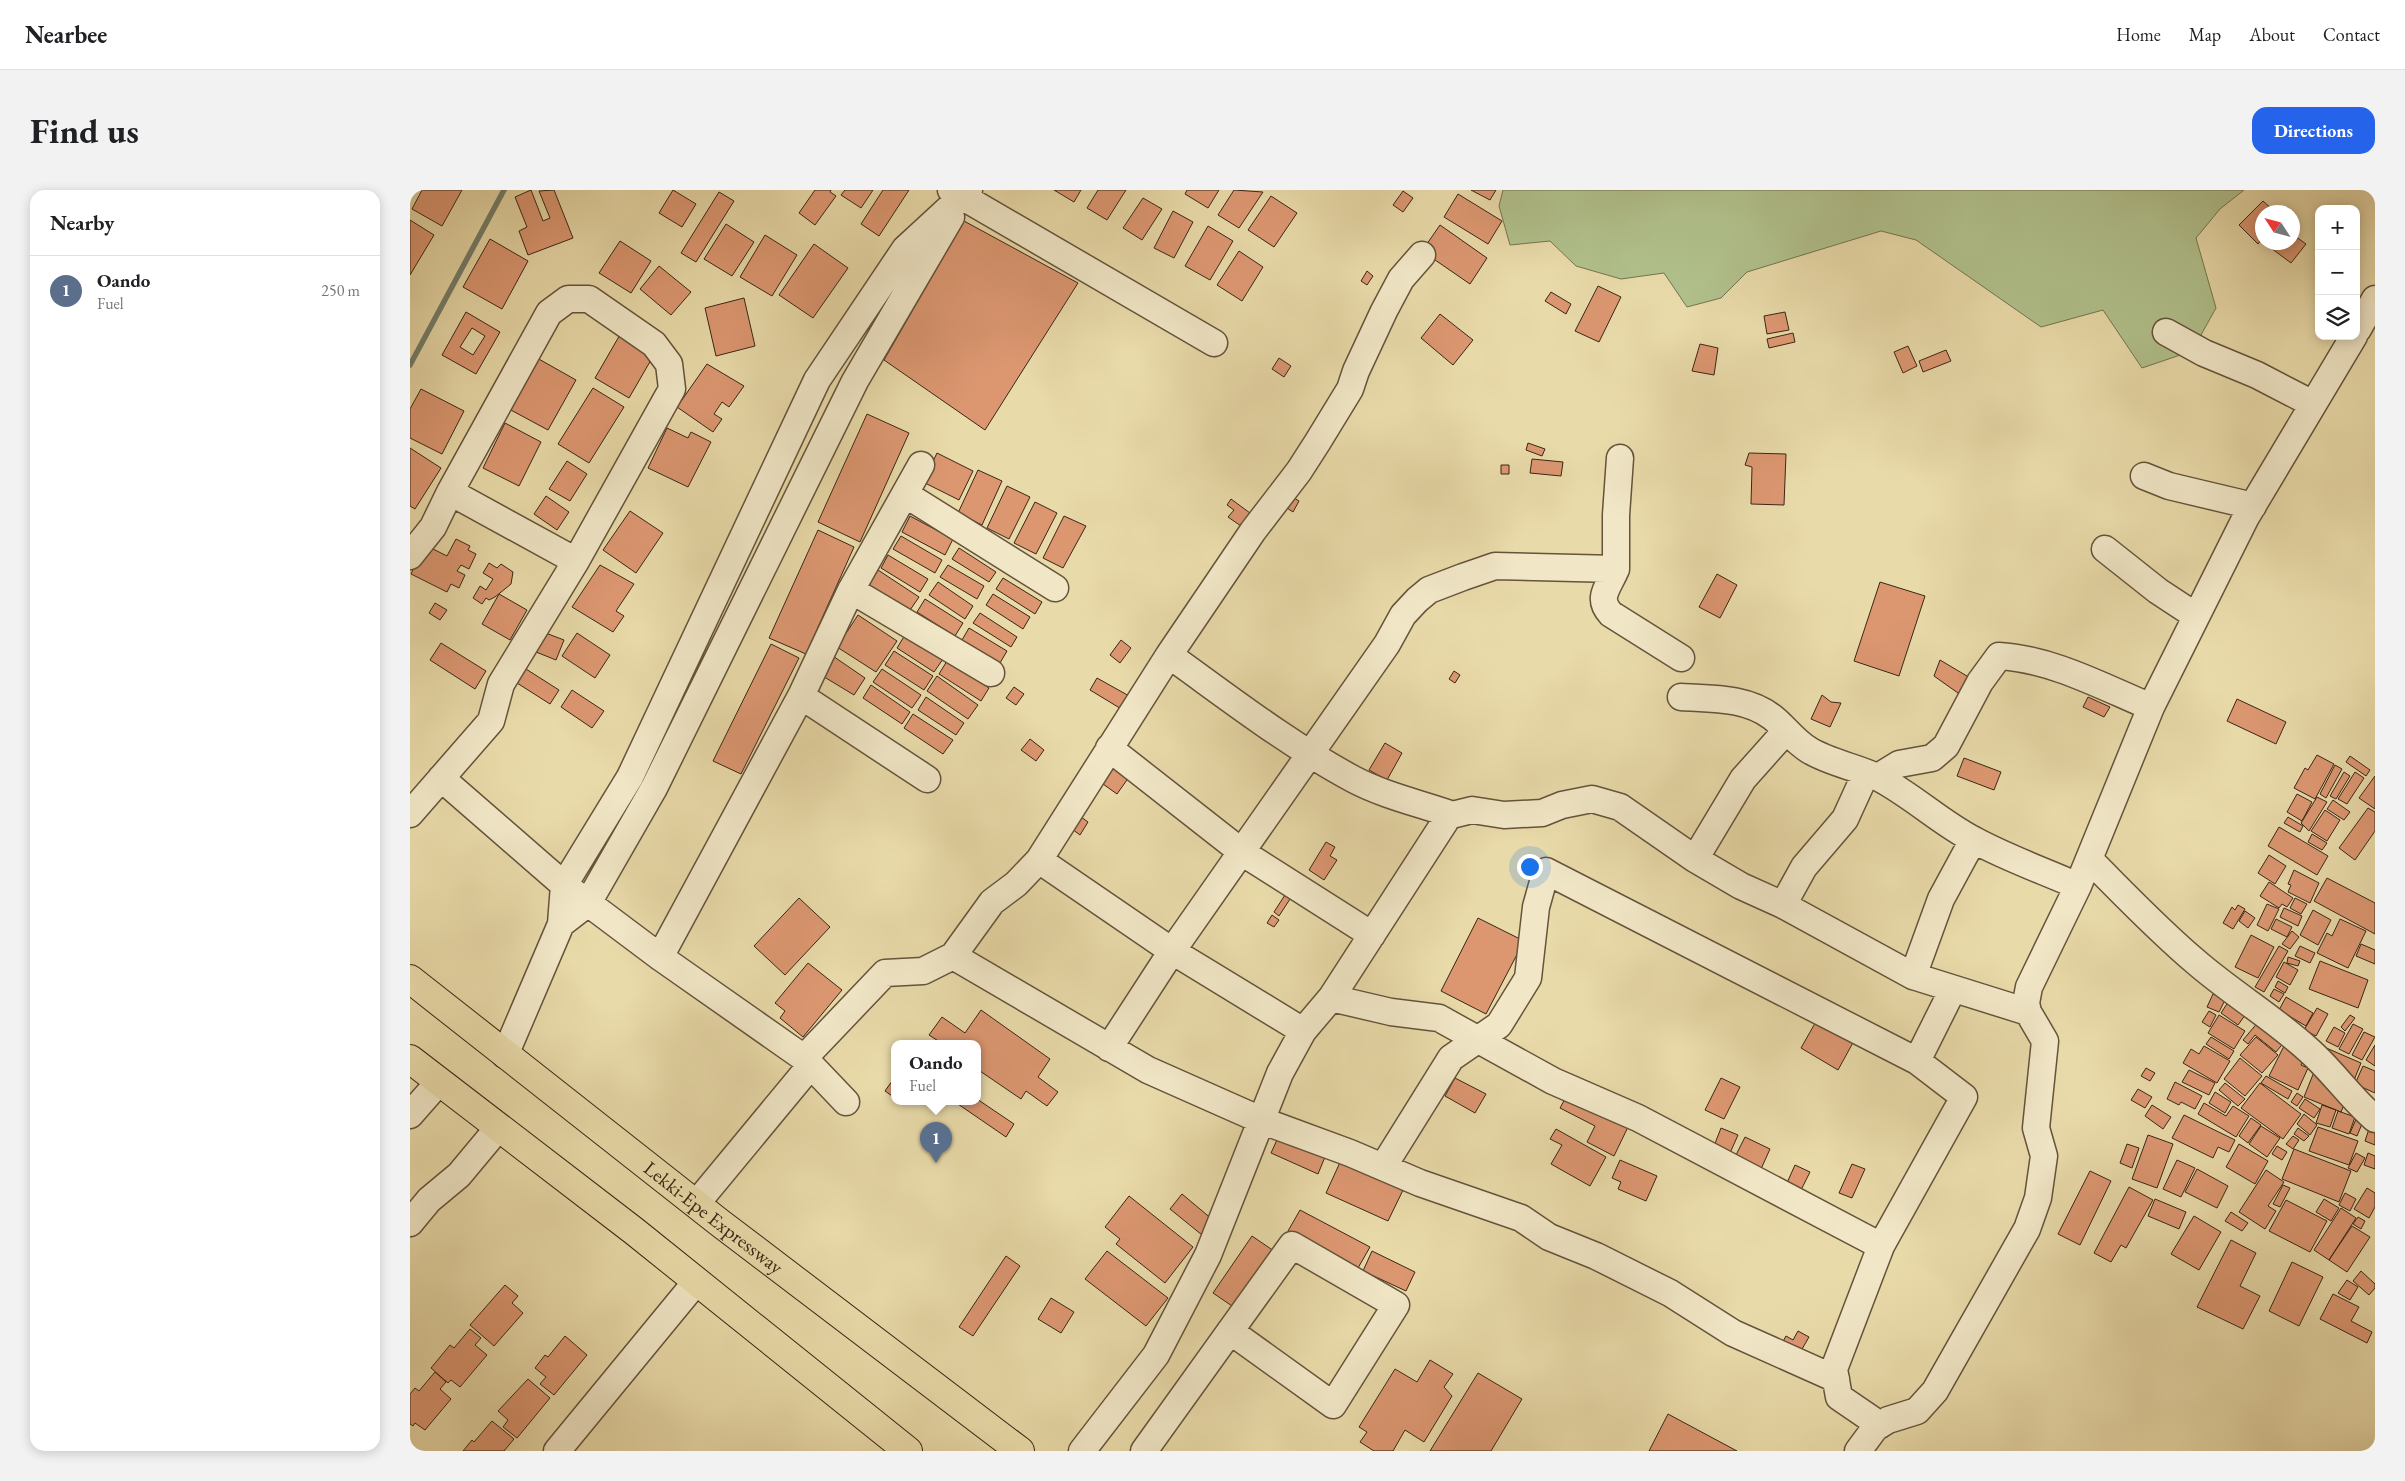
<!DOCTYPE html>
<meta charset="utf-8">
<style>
body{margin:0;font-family:"EB Garamond",serif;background:#f2f2f2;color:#202124}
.controls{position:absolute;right:15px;top:15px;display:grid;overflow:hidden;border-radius:10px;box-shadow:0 2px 12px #0003}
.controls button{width:45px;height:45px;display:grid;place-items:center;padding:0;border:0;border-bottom:1px solid #e0e0e0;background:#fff;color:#202124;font:25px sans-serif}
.compass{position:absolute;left:1845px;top:15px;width:45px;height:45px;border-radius:50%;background:#fff;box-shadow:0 2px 12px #0003;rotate:306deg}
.you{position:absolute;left:1119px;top:676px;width:18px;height:18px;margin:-12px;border:4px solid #fff;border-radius:50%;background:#1a73e8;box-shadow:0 0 0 8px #1a73e833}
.badge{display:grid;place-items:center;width:32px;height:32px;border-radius:50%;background:#2563eb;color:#fff;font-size:16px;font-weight:700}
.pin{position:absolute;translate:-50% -41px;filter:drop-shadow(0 1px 2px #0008)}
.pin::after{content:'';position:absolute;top:26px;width:18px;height:15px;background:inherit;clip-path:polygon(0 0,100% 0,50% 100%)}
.popup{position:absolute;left:481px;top:850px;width:90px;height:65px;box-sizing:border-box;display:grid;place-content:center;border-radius:10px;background:#fff;filter:drop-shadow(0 1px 4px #0005);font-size:16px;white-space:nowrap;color:#757577}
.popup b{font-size:19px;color:#202124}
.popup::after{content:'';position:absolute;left:50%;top:100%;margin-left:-10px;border:10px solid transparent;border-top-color:#fff}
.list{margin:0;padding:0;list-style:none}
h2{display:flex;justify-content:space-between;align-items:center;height:65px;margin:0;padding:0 20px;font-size:21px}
h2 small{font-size:16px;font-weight:400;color:#757577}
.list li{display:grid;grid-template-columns:32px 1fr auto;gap:15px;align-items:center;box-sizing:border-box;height:70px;padding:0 20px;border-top:1px solid #e0e0e0}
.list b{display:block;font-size:19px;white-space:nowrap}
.list p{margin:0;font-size:16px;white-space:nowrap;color:#757577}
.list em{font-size:16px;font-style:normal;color:#757577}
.icon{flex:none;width:28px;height:28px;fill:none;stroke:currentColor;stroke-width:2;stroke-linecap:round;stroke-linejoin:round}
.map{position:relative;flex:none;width:1965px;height:1261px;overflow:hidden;border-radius:15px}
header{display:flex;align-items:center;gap:30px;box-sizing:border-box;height:70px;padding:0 25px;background:#fff;border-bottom:1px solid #e0e0e0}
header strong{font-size:24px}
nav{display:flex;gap:28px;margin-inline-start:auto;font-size:18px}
.intro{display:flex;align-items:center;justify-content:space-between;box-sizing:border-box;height:120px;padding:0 30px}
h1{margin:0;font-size:35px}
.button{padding:12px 22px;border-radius:15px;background:#2563eb;color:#fff;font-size:18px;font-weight:700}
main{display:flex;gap:30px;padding:0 30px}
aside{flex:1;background:#fff;border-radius:15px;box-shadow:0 2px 12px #0003}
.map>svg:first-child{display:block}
.green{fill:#b1c18c;stroke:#757451}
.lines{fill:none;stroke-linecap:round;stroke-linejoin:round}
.stream{stroke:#737f6b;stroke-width:5.5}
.building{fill:#dc9771;stroke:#392616;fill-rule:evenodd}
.minor-casing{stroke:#65533b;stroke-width:29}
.highway-casing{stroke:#392616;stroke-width:30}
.minor{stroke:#f1e7c7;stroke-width:26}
.highway{stroke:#e9daa9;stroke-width:28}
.labels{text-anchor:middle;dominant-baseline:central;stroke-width:4;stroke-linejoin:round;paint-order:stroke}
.street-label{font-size:20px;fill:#392616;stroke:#f1e7c7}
</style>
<header>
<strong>Nearbee</strong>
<nav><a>Home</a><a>Map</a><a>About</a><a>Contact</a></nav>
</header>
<div class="intro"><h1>Find us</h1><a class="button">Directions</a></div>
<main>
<aside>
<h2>Nearby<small></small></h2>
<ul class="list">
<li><span class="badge" style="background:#5c6f8a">1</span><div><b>Oando</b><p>Fuel</p></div><em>250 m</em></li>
</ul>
</aside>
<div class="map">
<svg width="1965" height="1261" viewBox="0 0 1965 1261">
<rect width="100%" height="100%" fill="#e9daa9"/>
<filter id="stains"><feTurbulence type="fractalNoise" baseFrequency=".004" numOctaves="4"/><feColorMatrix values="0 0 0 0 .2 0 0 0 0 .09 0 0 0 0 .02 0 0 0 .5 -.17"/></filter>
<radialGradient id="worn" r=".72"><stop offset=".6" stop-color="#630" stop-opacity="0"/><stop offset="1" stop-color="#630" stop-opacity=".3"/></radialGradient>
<!-- green -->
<path class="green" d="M1093,0H1834L1810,19L1786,48L1806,118L1782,161L1732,178L1693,120L1631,137L1506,50L1471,41L1337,82L1311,108L1277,117L1254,83L1211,89L1166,76L1140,51L1100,55L1089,16Z"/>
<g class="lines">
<!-- stream -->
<path class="stream" d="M0,175L94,0"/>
</g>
<!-- building -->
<path class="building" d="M12,0H52L32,36L2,19Z
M121,0L133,31L140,28L129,1L144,0L163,48L118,65L109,41L117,37L105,7Z
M263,0L286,14L272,37L249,23Z
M405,0H421L420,2L426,6L405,35L389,23Z
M435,0H463L451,18L431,5Z
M473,0H499L469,46L451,34Z
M644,0H671L664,12Z
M688,0H716L697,30L677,18Z
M777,0H809L798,18L775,4Z
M824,0L853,2L829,38L808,25Z
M1061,0H1086L1080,10Z
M993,1L1003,8L993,22L983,15Z
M309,2L324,11L286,72L271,63Z
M1048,4L1092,31L1078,54L1034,27Z
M861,6L887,23L864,57L838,40Z
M733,8L752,19L732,50L713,38Z
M1853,11L1865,22H1852V49L1848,54L1829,35Z
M763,21L783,32L764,68L744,58Z
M0,30L24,45L0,85Z
M554,31L668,93L575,240L474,170Z
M316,34L344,52L322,86L294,69Z
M1030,35L1077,68L1060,94L1012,61Z
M798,36L823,51L800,90L775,76Z
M1882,44L1896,54L1881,73L1861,58L1864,52H1882Z
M355,45L387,65L362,106L330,87Z
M80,49L118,71L92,119L53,97Z
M210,51L241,71L221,103L189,83Z
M404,54L438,78L403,128L369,105Z
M829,61L853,77L832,111L807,95Z
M249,76L281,102L261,125L230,99Z
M957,81L963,86L957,95L951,91Z
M1188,96L1211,107L1189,152L1165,141Z
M1141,102L1161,114L1156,124L1135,111Z
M334,108L345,156L306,166L295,118Z
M56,122L90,142L66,184L32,165ZM62,138L75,146L63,165L50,157Z
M1375,122L1379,140L1357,144L1354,126Z
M1030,124L1063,150L1043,175L1011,148Z
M211,143L245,163L219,208L185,188Z
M1383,143L1385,152L1359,158L1357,149Z
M1290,154L1308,158L1304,185L1282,181Z
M1498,156L1507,176L1493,183L1484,162Z
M1536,160L1541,171L1513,182L1509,171Z
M127,168L166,190L138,240L99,219Z
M869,168L881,176L874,187L862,179Z
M297,174L334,196L319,217L312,212L304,224L312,229L303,242L267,217Z
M183,198L214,217L179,273L148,254Z
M11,199L54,221L32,264L0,248V219Z
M457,224L499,243L450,352L408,332Z
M95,233L131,252L109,296L73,278Z
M257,238L278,248L281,242L301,252L278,297L238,278Z
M1118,253L1135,259L1132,266L1116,260Z
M0,258L31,278L5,319L0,316Z
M527,263L563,281L549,310L513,292Z
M1339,263L1376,264L1374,315L1341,314L1342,277L1335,275Z
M1122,269L1153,272L1151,286L1120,283Z
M157,271L177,284L160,311L139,299Z
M1091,275H1099V284H1091Z
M568,280L592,291L572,335L548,323Z
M597,296L620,307L599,349L577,338Z
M136,306L159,322L147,340L124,324Z
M881,306L889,311L883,322L874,316Z
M821,309L840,323L831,336L818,327L824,320L817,315Z
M625,312L647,323L626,364L604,353Z
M220,321L253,343L226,383L193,360Z
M500,326L543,349L535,365L492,342Z
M654,326L676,336L653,378L633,368Z
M408,340L444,357L396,464L359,448Z
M491,346L532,370L525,383L483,359Z
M46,349L60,356L58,360L66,364L59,379L51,375L47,381L55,385L49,398L41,394L37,402L1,384L15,355L37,366Z
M549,358L586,382L579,392L542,369Z
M478,365L518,389L510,402L471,378Z
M79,373L87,378L91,374L103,382L101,394L85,407L79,410L76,408L72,414L63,408L70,396L76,400L83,389L73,383Z
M190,375L224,394L206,421L214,426L203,442L162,417Z
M538,375L574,396L567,409L530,387Z
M468,380L509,407L498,423L457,397Z
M1307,384L1327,395L1310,428L1289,417Z
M593,388L632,412L625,424L586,399Z
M528,392L563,416L555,429L519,405Z
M1470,392L1515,406L1489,486L1444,471Z
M89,404L117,420L100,450L72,434Z
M583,404L620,427L613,439L576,415Z
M515,409L553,433L545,446L507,422Z
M25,413L37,420L30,430L19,423Z
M570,423L607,447L601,457L563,433Z
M448,425L487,451L466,482L427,457Z
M559,438L597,461L590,473L552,450Z
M133,442L154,450L146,470L126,462Z
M167,443L200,465L185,488L152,466Z
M495,445L533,469L524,482L487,458Z
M711,450L721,458L710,473L700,465Z
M31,453L76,481L65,499L20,470Z
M361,454L389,468L331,584L303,571Z
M484,461L523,486L514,500L475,475Z
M417,462L455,488L444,505L406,482Z
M1530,470L1567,492L1555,508L1524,486Z
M537,471L579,498L571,511L529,484Z
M116,479L149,500L140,514L107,493Z
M472,479L511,505L502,518L463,492Z
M1044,481L1050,485L1045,493L1039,489Z
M527,486L568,515L558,529L517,501Z
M687,488L721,507L713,520L680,500Z
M461,495L500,522L492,534L453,508Z
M604,497L614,504L606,515L596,508Z
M162,500L194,521L182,538L151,517Z
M1412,505L1421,512L1431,513L1420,537L1401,529Z
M516,507L554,533L546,545L508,520Z
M1678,507L1700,517L1694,527L1673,517Z
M1827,509L1876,532L1866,554L1817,531Z
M503,524L543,550L533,564L494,538Z
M620,549L634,560L626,571L611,560Z
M975,553L992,563L977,590L959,580Z
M1907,565L1924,574L1905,609L1884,598L1895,578L1898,580Z
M1940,566L1960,580L1956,586L1936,572Z
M1554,568L1591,582L1584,600L1547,586Z
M699,572L719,587L707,604L686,589Z
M1925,575L1932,579L1916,608L1910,604Z
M1934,582L1940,586L1926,609L1920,606Z
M1945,582L1954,588L1937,614L1928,609Z
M1965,586V619L1949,608Z
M1887,604L1902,612L1892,631L1877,622Z
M1907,607L1917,612L1899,641L1891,633Z
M1923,610L1940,622L1934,630L1917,619Z
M1958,618L1965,622V641L1945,670L1929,658Z
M1915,620L1930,630L1917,651L1901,641Z
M667,624L678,632L670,645L658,636Z
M1878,627L1893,636L1890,642L1874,633Z
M1869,637L1918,666L1907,685L1858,656Z
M1902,644L1917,653L1912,660L1898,652Z
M916,652L925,657L920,666L927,670L914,690L899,680Z
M1859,665L1876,676L1865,694L1848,683Z
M1884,680L1909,693L1900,713L1878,702L1881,695L1878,694Z
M1917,688L1965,713V744L1904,711Z
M1859,692L1883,708L1877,717L1872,714L1869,718L1850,706Z
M875,705L880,709L869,726L864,722Z
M389,708L420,737L375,785L344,756Z
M1885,708L1897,714L1891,724L1880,718Z
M1857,714L1869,719L1858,741L1847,735Z
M1828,715L1835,719L1823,739L1813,733L1822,717L1825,720Z
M1874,718L1892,726L1888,736L1870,727Z
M1903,720L1921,730L1908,755L1890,745Z
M1835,721L1845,728L1838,738L1829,731Z
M862,725L869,730L864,737L857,733Z
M1068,728L1114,751L1076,824L1031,801Z
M1866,729L1882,737L1877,747L1861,739Z
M1930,729L1956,741L1938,778L1907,763L1917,743L1922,746Z
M1882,741L1889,747L1880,759L1872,754Z
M1841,745L1864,757L1848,788L1825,777Z
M1951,754L1965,760V774L1946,766Z
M1869,756L1878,761L1854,802L1845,797Z
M1890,756L1905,763L1900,773L1885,766Z
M1878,767L1890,771L1888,776L1877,773Z
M1910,771L1958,790L1948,818L1899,799Z
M1874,772L1888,780L1880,795L1866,787Z
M398,773L432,800L393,847L370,828L375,821L365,813Z
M1868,791L1878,797L1875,803L1865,797Z
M1864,799L1874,804L1869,812L1860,806Z
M1803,804L1815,810L1809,822L1797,817Z
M1822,806L1843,814L1828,835L1811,823Z
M1876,807L1903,823L1896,836L1869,820Z
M1907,818L1918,824L1906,846L1894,840Z
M571,820L640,869L628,887L648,902L637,916L616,901L611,909L567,879V854H533L519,845L532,827L555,843Z
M1799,821L1806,825L1800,837L1792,832Z
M1855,824L1880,845L1866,862L1845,845L1838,854L1833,850Z
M1809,825L1835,841L1824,859L1798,843Z
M1940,825L1945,828L1935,841L1931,837Z
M1408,828L1445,849L1428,880L1391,858Z
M1943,834L1953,839L1939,864L1929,859Z
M1924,837L1935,843L1928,857L1916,851Z
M1954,842L1965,847L1952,870L1942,865Z
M1801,847L1824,861L1819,869L1796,854Z
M1846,847L1868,865L1852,883L1830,865Z
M1965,855V876L1956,870Z
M1794,856L1820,871L1807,893L1773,873L1781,859L1789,864Z
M1874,856L1895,866L1891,875L1898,878L1888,900L1859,886Z
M1914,857L1951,873L1931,922L1894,907Z
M1830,868L1852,886L1835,906L1814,889Z
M1953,876L1965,881V903L1945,894Z
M1736,878L1745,883L1740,891L1731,886Z
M1779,880L1805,893L1799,905L1772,892Z
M1856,886L1882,901L1878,909L1851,893Z
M485,887V908L475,901Z
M1045,888L1076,904L1065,923L1035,906Z
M1311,888L1330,897L1314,929L1295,920Z
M1765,892L1792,906L1785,919L1771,912L1769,915L1757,909Z
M1815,893L1835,909L1828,916L1809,900Z
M1850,893L1891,924L1873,949L1831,918Z
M1728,899L1742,907L1735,918L1721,910Z
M1805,902L1821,912L1815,923L1799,913Z
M1887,903L1893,907L1887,916L1881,912Z
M1156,907L1218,937L1204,966L1177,952L1185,936L1150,918Z
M567,909L604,934L596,947L545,912H567Z
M1895,909L1910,919L1904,928L1889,918Z
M1794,913L1816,926L1823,916L1839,926L1826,947L1788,924Z
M1742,915L1761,927L1753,939L1735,926Z
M1912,915L1926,920L1920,937L1906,933Z
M1928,921L1945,927L1939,944L1922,938Z
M1894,924L1907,935L1900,945L1887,934Z
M1774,925L1825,950L1819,962L1808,957L1803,968L1762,948Z
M1947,927L1954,929L1947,946L1940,943Z
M1841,928L1851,935L1838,953L1829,946Z
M1851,936L1870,948L1857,967L1839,954Z
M1960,936L1965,938V955L1955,951Z
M1908,937L1948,951L1939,975L1899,961Z
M1311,938L1328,945L1320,963L1304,956Z
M1888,938L1899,946L1894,951L1884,944Z
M1146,939L1196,967L1180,996L1141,974L1152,955L1140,949Z
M871,941L917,962L908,984L861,963Z
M1738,945L1763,954L1747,998L1722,989Z
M1883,946L1889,950L1883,959L1876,954Z
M1335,947L1360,959L1351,979L1325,967Z
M1717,954L1729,958L1722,978L1710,973Z
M1829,954L1858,971L1845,994L1816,977Z
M1867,956L1877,962L1872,970L1862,964Z
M1884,959L1941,981L1929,1012L1872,989Z
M1946,963L1955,968L1947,982L1938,978Z
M1958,963L1965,966V979L1954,975Z
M932,968L995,996L978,1031L916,1003Z
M1210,970L1247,986L1236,1011L1208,999L1211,992L1202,988Z
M1767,970L1785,978L1771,1007L1753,999Z
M1442,974L1455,979L1442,1008L1429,1003Z
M1385,975L1400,982L1390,1002L1376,995Z
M1787,979L1818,996L1807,1018L1775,1002Z
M1856,980L1874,992L1858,1016L1866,1021L1855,1039L1829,1022Z
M1680,981L1701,991L1670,1055L1648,1044Z
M1873,995L1880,998L1870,1017L1863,1014Z
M1719,997L1743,1010L1716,1058L1711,1055L1701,1072L1684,1063Z
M1957,998L1965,1003V1017L1959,1028L1944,1019Z
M1935,1003L1946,1009L1940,1021L1929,1015Z
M772,1004L809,1035L797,1049L760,1019Z
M719,1006L783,1057L755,1093L706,1054L710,1049L695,1037Z
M1745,1009L1776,1022L1769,1039L1738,1026Z
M1914,1009L1929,1018L1921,1031L1906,1022Z
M1876,1010L1917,1031L1900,1062L1859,1041Z
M1931,1018L1946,1028L1919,1070L1904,1060Z
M890,1020L960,1057L948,1078L878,1041Z
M1821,1022L1838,1033L1832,1041L1815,1031Z
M1784,1026L1811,1042L1789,1080L1761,1064Z
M1948,1027L1955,1031L1951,1039L1943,1034Z
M1942,1036L1960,1047L1937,1082L1919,1070Z
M842,1046L864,1061L825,1118L803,1103Z
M1821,1050L1846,1063L1830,1096L1850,1106L1833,1139L1787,1117Z
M697,1061L758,1108L736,1136L675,1089Z
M962,1061L1005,1082L996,1101L953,1081Z
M596,1066L610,1076L563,1146L549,1137Z
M1882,1072L1913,1087L1889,1136L1859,1121Z
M1951,1081L1965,1094V1098L1959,1105L1943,1091Z
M1937,1090L1948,1097L1940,1110L1928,1103Z
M95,1095L108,1106L102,1113L113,1123L84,1156L60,1135Z
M1923,1104L1949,1117L1941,1131L1962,1142L1957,1153L1910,1129Z
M641,1108L664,1122L651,1143L628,1129Z
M60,1139L71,1148L65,1155L77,1165L50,1197L41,1190L38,1193L21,1178L40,1155L44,1158Z
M1388,1141L1399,1147L1388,1166L1371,1155L1376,1146L1383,1150Z
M155,1146L177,1165L144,1205L130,1194L136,1187L125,1178L135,1165L138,1167Z
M1020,1170L1043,1184L1034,1197L1042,1206L1014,1252L995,1240L983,1261H964L950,1252L957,1242L949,1237L985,1179L1007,1192Z
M25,1182L36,1192L30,1199L41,1209L15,1240L5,1233L3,1236L0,1234V1204L5,1198L9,1201Z
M1068,1183L1112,1209L1081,1261H1020Z
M118,1189L140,1208L107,1248L93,1237L98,1230L88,1221Z
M1258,1224L1327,1261H1239Z
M82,1231L104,1249L94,1261H53L62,1250L64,1252Z"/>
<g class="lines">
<!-- minor casing -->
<g class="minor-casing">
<path id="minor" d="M541,0L804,153
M1012,65L991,89L974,121L946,181L940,199L907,253L889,281L843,341L759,465L629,670L606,694L582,712L543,766L738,880L853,931L940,963L1010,993L1111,1028L1139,1047L1186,1066L1260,1103L1323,1143L1426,1189
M1948,139L1965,109
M1756,142L1794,163L1847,185L1903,214
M1734,286L1759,296L1843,316
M40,302L166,371
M495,304L645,398
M1695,359L1748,401L1786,426
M0,366L23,337L40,302L139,123L158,109H179L244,154L259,174L262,199L166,371L91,494L81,531L0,624
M1206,379V325L1210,268
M441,400L581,483
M759,465C819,508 878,554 943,589C973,605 1008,613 1040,624
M391,506L517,589
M1271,507C1302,509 1336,507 1362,527C1375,537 1384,551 1399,560C1420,573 1447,577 1469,588C1503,606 1531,633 1564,650C1597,668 1634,681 1668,696
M699,558L833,663L962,745
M1468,587L1489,574L1522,568L1536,556L1570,492L1589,466C1642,469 1693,497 1741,517
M31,588L154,695L250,767L394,868L436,912
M1285,669L1333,589L1375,542
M1679,669C1714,704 1748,740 1786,772C1824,805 1869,831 1905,866C1926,886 1943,910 1965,929
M629,670L762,761L893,841
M1373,715L1394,677L1435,629L1456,583
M151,734L178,713L244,598L445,191L541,27
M250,767L391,506L441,400L511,275
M1503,786L1531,709L1563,650
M921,808L981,822L1029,828L1143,891L1228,928L1471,1056
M699,858L762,761L977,454L993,425L1007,410L1019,400L1053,387L1085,376L1206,379C1198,398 1186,408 1201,424L1271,468
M95,865L151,734L154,695L220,587L407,190L495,59L559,0
M394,868L475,783L513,781L543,766
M0,925L29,892
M973,977L1041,868L1089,835L1118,788L1126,717L1136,681L1507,871
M286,1014L401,875
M0,1033L19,1010L49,985L89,937
M1470,1235L1429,1207L1424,1179L1471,1056L1554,907L1507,871L1543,799
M147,1261L286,1092
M672,1261L746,1165L798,1065L870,883L893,841L921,808L1040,624L1042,625L1062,620L1094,625L1132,623L1152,615L1182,609L1210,617L1285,669L1331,696L1373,715L1503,786L1618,822
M734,1261L882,1055L986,1115L923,1215L820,1141
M1448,1261L1465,1238L1478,1230L1507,1221L1525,1201L1617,1039L1628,1008L1634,966L1626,938L1635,851L1618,822L1616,813L1619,797L1668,696L1741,517L1836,327L1944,146"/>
</g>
<!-- highway casing -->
<g class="highway-casing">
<g id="highway">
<path id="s1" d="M0,789L310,1033L610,1261"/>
<path d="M0,869L224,1041L498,1261"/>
</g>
</g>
<!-- minor -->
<use href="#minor" class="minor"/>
<!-- highway -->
<use href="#highway" class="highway"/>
</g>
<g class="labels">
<!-- street labels -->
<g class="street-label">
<text stroke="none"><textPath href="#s1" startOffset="386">Lekki-Epe Expressway</textPath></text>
</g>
</g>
<rect width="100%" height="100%" filter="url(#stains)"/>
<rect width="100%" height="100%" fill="url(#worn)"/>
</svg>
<div class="controls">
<button>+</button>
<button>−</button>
<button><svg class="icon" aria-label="layers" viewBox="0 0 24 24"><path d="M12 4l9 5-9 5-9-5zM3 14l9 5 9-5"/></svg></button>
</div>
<svg class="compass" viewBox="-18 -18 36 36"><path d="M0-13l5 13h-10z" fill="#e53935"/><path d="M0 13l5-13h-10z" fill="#757577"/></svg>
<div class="you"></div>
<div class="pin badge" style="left:526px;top:973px;background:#5c6f8a">1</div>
<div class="popup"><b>Oando</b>Fuel</div>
</div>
</main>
